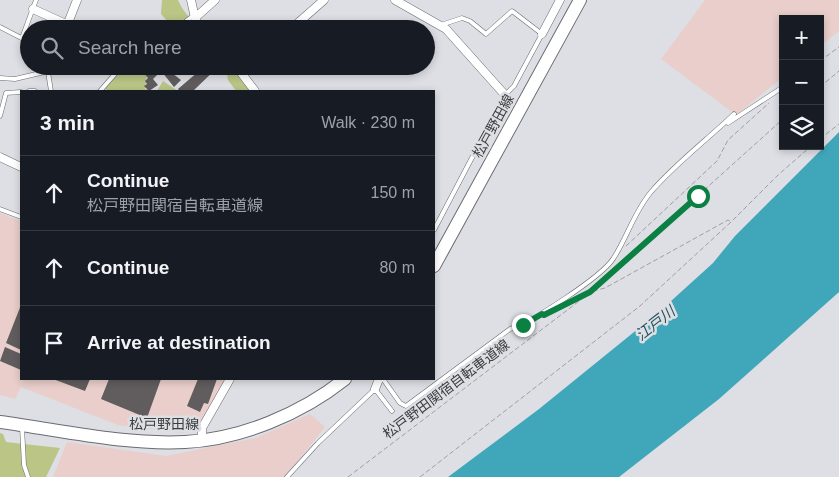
<!DOCTYPE html>
<meta charset="utf-8">
<style>
body{margin:0;font-family:Helvetica,"Noto Sans JP",sans-serif;background:#20242c;color:#f1f3f6}
.controls{position:absolute;right:15px;top:15px;display:grid;overflow:hidden;border-radius:0px;box-shadow:0 2px 8px #0003}
.controls button{width:45px;height:45px;display:grid;place-items:center;padding:0;border:0;border-bottom:1px solid #363941;background:#171b24;color:#f1f3f6;font:25px sans-serif}
.stop{position:absolute;width:15px;height:15px;margin:-11px;border:4px solid #0b8043;border-radius:50%;background:#fff}
.stop.end{background:#0b8043;border-color:#fff;box-shadow:0 1px 5px #0008}
.list{margin:0;padding:0;list-style:none}
h2{display:flex;justify-content:space-between;align-items:center;height:65px;margin:0;padding:0 20px;font-size:21px}
h2 small{font-size:16px;font-weight:400;color:#9ea1a6}
.list li{display:grid;grid-template-columns:32px 1fr auto;gap:15px;align-items:center;box-sizing:border-box;height:75px;padding:0 20px;border-top:1px solid #363941}
.list b{display:block;font-size:19px;white-space:nowrap}
.list p{margin:0;font-size:16px;white-space:nowrap;color:#9ea1a6}
.list em{font-size:16px;font-style:normal;color:#9ea1a6}
.icon{flex:none;width:28px;height:28px;fill:none;stroke:currentColor;stroke-width:2;stroke-linecap:round;stroke-linejoin:round}
.map{position:relative;flex:none;width:839px;height:477px;overflow:hidden}
.search{position:absolute;background:#171b24;box-shadow:0 2px 8px #0003;left:20px;top:20px;width:415px;height:55px;display:flex;align-items:center;gap:12px;box-sizing:border-box;padding:0 18px;border-radius:28px;color:#9ea1a6;font-size:19px}
.panel{position:absolute;background:#171b24;box-shadow:0 2px 8px #0003;left:20px;top:90px;width:415px;height:290px;border-radius:0px}
.map>svg:first-child{display:block}
.industrial{fill:#e9cecb}
.green{fill:#bac586}
.water{fill:#40a7ba}
.building{fill:#615c5e}
.lines{fill:none;stroke-linecap:round;stroke-linejoin:round}
.lane-casing{stroke:#696b70;stroke-width:5}
.street-casing{stroke:#696b70;stroke-width:9}
.primary-casing{stroke:#696b70;stroke-width:14}
.path{stroke:#9d9fa3;stroke-width:1;stroke-dasharray:5 2.5;stroke-linecap:butt}
.lane{stroke:#fff;stroke-width:4}
.street{stroke:#fff;stroke-width:8}
.primary{stroke:#fff;stroke-width:12}
.route{stroke:#0b8043;stroke-width:6}
.labels{text-anchor:middle;dominant-baseline:central;stroke-width:5;stroke-linejoin:round;paint-order:stroke}
.street-label{font-size:14px;fill:#3c3d3f;stroke:#dddfe4}
.water-label{font-size:15px;font-style:italic;fill:#26525b;stroke:#dddfe4}
</style>
<div class="map">
<svg width="839" height="477" viewBox="0 0 839 477">
<rect width="100%" height="100%" fill="#dddfe4"/>
<!-- industrial -->
<path class="industrial" d="M705,0H839V31L820,46V19H783V77L736,115L661,59Z
M0,213L21,221V379H225L197,430L182,433L118,425L21,387L15,399L0,395Z
M310,414L325,427L285,477H53L67,442L166,456L256,438Z"/>
<!-- green -->
<path class="green" d="M162,0H178C184,13 189,19 203,25L205,29H170V24L161,14Z
M121,66H148L145,89L157,91L163,81L178,91H106L105,84Z
M226,66H234L252,91H236L228,80Z
M0,433L3,434L6,442L60,448L46,477H0Z"/>
<!-- water -->
<path class="water" d="M839,132V292L719,399L619,477H448L539,409L660,311L713,263L735,236Z"/>
<!-- building -->
<path class="building" d="M144,66H151L154,69L157,66H172L168,70L181,80L174,87L162,72L159,73L153,79L158,85L149,91L144,86L147,84L145,81L148,78L141,70Z
M195,66L207,68L219,66L193,91H179L178,89L199,71Z
M21,305V350L6,343Z
M5,347L21,354V370L0,361Z
M53,379H90L85,391Z
M109,379H161L147,418L101,399Z
M198,379H217L208,404L204,403L200,412L187,406Z"/>
<g class="lines">
<!-- lane casing -->
<g class="lane-casing">
<path id="lane" d="M132,25L135,29
M0,27L29,42
M176,29L194,15
M22,38L36,0
M48,72L51,91
M0,78L15,79L70,66L116,72
M29,91H35
M100,91L122,66
M0,116L6,93L21,92
M726,122L728,123L783,87
M0,209L21,217
M434,230L505,95L514,86L542,34L512,11L486,34L470,21L462,18L441,25
M383,379L400,403L406,406L510,329C531,323 601,277 613,259C627,238 634,212 651,192C674,165 708,139 734,114
M22,427L24,465L28,477
M287,477L318,443L375,389L392,411"/>
</g>
<!-- street casing -->
<g class="street-casing">
<path id="street" d="M191,0L195,18L201,29
M395,0L446,29L505,95
M33,9L77,29
M195,18L215,0
M66,28L77,0
M291,29L324,0
M542,34L560,0
M236,66L255,91
M0,157L21,167
M375,389L379,379
M202,440V428L230,379"/>
</g>
<!-- primary casing -->
<g class="primary-casing">
<path id="primary" d="M434,266L580,0
M0,422C60,430 123,445 185,442C241,439 301,414 345,379"/>
</g>
<!-- path -->
<path class="path" d="M820,61L839,47
M820,87L839,71
M820,139L839,124
M626,246L717,161L728,140L769,103
M593,291L605,288L728,220L731,222
M574,299L589,292
M348,477L591,292L783,119
M420,477L640,306L731,222L777,176L811,146"/>
<!-- lane -->
<use href="#lane" class="lane"/>
<!-- street -->
<use href="#street" class="street"/>
<!-- primary -->
<use href="#primary" class="primary"/>
</g>
<g class="lines">
<!-- route -->
<path class="route" d="M523,325L542,314L544,315L590,292L698,196"/>
</g>
<g class="labels">
<!-- street labels -->
<g class="street-label">
<text transform="translate(493 126) rotate(-61)">松戸野田線</text>
<text transform="translate(446 389) rotate(-37)">松戸野田関宿自転車道線</text>
<text x="164" y="424">松戸野田線</text>
</g>
<!-- water labels -->
<g class="water-label">
<text transform="translate(655 323) rotate(-38)">江戸川</text>
</g>
</g>
</svg>
<div class="controls">
<button>+</button>
<button>−</button>
<button><svg class="icon" aria-label="layers" viewBox="0 0 24 24"><path d="M12 4l9 5-9 5-9-5zM3 14l9 5 9-5"/></svg></button>
</div>
<div class="stop" style="left:698px;top:196px"></div>
<div class="stop end" style="left:523px;top:325px"></div>
<div class="search"><svg class="icon" aria-label="search" viewBox="0 0 24 24"><circle cx="10" cy="10" r="6"/><path d="M15 15l6 6"/></svg>Search here</div>
<section class="panel">
<h2>3 min<small>Walk · 230 m</small></h2>
<ul class="list">
<li><svg class="icon" aria-label="ahead" viewBox="0 0 24 24"><path d="M12 20V5M6 11l6-6 6 6"/></svg><div><b>Continue</b><p>松戸野田関宿自転車道線</p></div><em>150 m</em></li>
<li><svg class="icon" aria-label="ahead" viewBox="0 0 24 24"><path d="M12 20V5M6 11l6-6 6 6"/></svg><div><b>Continue</b></div><em>80 m</em></li>
<li><svg class="icon" aria-label="arrive" viewBox="0 0 24 24"><path d="M6 21V4h12l-3 4 3 4H6"/></svg><div><b>Arrive at destination</b></div></li>
</ul>
</section>
</div>
